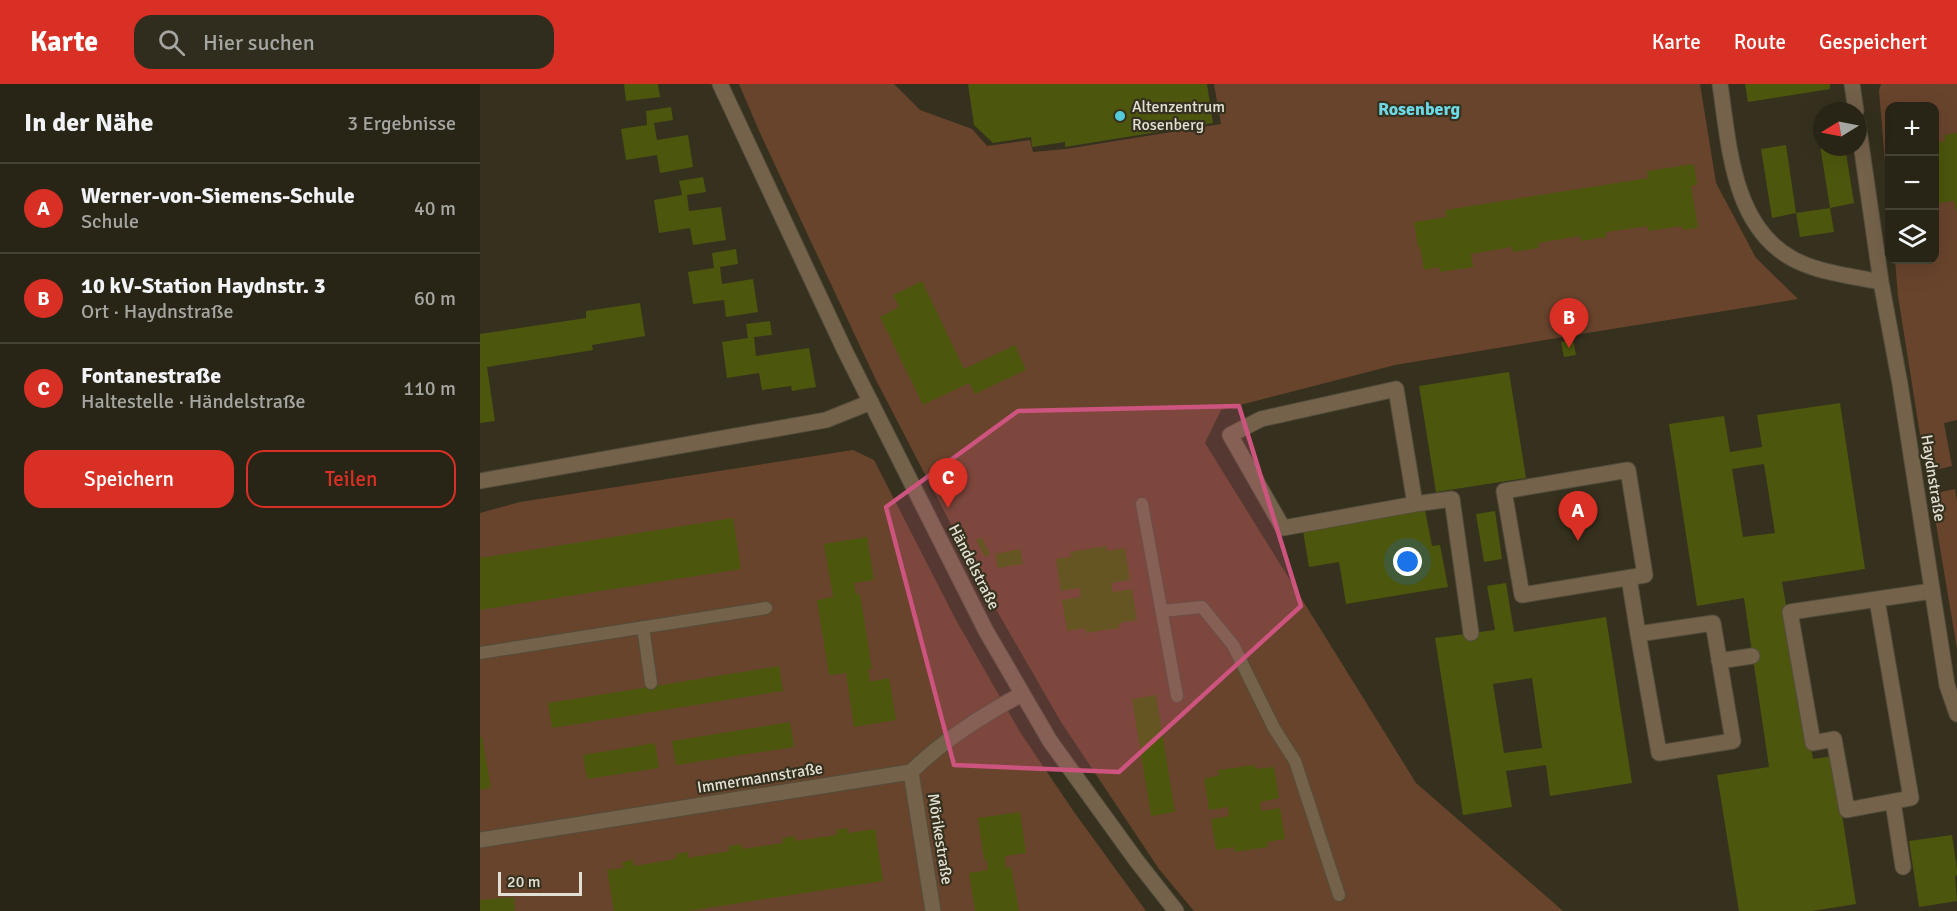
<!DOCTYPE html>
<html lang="de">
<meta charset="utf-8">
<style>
body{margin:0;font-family:Signika,sans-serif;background:#302d1f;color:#f1f3f6}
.controls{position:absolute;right:18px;top:18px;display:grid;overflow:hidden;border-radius:12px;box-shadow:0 6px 24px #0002}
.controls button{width:54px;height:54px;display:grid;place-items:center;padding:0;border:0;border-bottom:2px solid #444235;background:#282516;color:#f1f3f6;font:30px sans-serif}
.compass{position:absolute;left:1333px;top:18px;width:54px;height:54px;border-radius:50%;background:#282516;box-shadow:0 6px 24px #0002;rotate:260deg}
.scale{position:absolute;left:18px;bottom:15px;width:84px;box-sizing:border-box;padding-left:6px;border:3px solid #e2dfd4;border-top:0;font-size:16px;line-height:21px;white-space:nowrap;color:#e2dfd4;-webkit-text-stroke:4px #36311e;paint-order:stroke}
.you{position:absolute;left:928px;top:478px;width:21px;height:21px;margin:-15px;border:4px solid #fff;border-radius:50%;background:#1a73e8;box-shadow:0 0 0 9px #1a73e833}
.badge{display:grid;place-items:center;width:39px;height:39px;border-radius:50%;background:#d93025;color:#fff;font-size:20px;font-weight:700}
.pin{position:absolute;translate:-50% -50px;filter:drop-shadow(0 2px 3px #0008)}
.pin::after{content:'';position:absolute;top:32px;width:21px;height:18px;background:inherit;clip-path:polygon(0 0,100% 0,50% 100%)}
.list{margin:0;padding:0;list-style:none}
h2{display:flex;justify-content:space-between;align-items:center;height:78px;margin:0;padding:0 24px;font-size:26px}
h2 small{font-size:20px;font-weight:400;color:#a5a5a1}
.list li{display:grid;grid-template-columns:39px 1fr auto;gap:18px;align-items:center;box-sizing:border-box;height:90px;padding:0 24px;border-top:2px solid #444235}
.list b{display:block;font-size:22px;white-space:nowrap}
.list p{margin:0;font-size:20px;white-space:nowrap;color:#a5a5a1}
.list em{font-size:20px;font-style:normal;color:#a5a5a1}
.actions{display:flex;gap:12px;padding:18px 24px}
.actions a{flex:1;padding:14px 0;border:2px solid #d93025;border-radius:18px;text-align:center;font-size:21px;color:#d93025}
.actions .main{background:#d93025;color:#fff}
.icon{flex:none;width:33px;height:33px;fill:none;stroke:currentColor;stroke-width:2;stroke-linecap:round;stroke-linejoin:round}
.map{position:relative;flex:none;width:1477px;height:827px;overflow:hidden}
header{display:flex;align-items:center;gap:36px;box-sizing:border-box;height:84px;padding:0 30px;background:#d93025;color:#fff}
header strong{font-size:28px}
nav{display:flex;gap:33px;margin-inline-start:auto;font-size:21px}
.search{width:420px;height:54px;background:#302d1f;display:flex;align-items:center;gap:15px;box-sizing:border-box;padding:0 21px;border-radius:18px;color:#a5a5a1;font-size:22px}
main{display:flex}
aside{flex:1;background:#282516}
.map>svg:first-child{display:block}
.green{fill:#69442d}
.building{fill:#4c560d;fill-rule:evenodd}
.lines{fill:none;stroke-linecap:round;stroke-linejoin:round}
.service-casing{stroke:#524d3b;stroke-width:14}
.pedestrian-casing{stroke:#524d3b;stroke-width:17}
.minor-casing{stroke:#524d3b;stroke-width:17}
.service{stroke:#75624b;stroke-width:12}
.pedestrian{stroke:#75624b;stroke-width:15}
.minor{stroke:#75624b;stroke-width:15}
.marked{fill:#cc547f;fill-opacity:0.2;stroke:#cc547f;stroke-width:4.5;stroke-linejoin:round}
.poi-dot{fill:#53cbda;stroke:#36311e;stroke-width:2}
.labels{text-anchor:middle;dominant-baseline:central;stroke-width:4.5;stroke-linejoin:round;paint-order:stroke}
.poi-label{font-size:16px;fill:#e2dfd4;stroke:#36311e;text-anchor:start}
.street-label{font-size:16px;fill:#e2dfd4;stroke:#36311e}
.neighbourhood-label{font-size:18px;font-weight:bold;fill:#6dd8e6;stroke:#36311e}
</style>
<header>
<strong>Karte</strong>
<div class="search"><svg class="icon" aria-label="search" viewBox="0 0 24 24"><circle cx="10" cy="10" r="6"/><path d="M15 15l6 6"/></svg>Hier suchen</div>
<nav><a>Karte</a><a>Route</a><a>Gespeichert</a></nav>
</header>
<main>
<aside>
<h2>In der Nähe<small>3 Ergebnisse</small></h2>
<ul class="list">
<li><span class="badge">A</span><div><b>Werner-von-Siemens-Schule</b><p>Schule</p></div><em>40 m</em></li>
<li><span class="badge">B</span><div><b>10 kV-Station Haydnstr. 3</b><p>Ort · Haydnstraße</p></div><em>60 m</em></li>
<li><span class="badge">C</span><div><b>Fontanestraße</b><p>Haltestelle · Händelstraße</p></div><em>110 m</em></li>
</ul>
<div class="actions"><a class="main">Speichern</a><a>Teilen</a></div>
</aside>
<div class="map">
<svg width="1477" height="827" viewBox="0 0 1477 827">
<rect width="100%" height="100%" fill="#36311e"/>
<!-- green -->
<path class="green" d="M259,0H414L440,26L492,45L507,62L550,56L553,68L586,65L741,40L734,0H1220L1236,99L1276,174L1318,215L1101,250L915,281L741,326L725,359L936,699L1083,827H714L679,785L581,638L506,508L396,296L280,49Z
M1401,0H1477V336L1464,339L1472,382L1446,388L1418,212L1415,176H1454V22H1410L1409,124L1399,7Z
M373,366L394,376L476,536L540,648L594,728L666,827H0V429L40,418Z
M1475,405L1477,417V565L1451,410Z"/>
<!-- building -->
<path class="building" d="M144,0H178L180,13L146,17Z
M488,0H727L733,39L585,63V58L552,63L551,53L513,59L494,41Z
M1265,0H1350V5L1268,18Z
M191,23L193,36L174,39L177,56L208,51L213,83L180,89L177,71L146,76L141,45L167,41L166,27Z
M1477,49V127H1476L1474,117L1455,120V59L1465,57L1464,51Z
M1342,54V63H1365L1374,119L1350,124L1339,55Z
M1306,61L1316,129L1292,134L1281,65Z
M1214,80L1217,101L1211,102L1218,144L1202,146V142L1168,147V142L1126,148V153L1101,157L1100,152L1058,159L1059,164L1033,168L1032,163L991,170L993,183L960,188L959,183L944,186L940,163H938L934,138L966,133L965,126L1168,94L1167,87Z
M223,93L226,108L207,111L209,127L241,123L246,156L213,161L210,144L179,149L174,116L202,111L199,97Z
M1350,124L1354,148L1320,153L1316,129Z
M256,165L258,180L240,183L242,200L273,195L278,228L246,233L244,216L213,220L208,188L234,184L232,169Z
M442,197L484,285L535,261L546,286L495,310L489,299L443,321L400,233L419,223L413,211Z
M160,219L165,252L112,261L113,266L7,283L15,337L0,339V250L106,234V227Z
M290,237L292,251L274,253L276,272L329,264L336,303L312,307L311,302L282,306L279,289L247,294L242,258L268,254L266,240Z
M1093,256L1096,271L1084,273L1081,258Z
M1029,288L1046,394L956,408L939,302Z
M1360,319L1385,485L1302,498L1333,675L1353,672L1376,820L1332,827H1259L1237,691L1289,683L1264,514L1217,522L1189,340L1244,332L1250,368L1282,363L1277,331ZM1284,380L1295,449L1263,453L1252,385Z
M945,426L952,462L960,461L968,503L866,520L859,478L829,483L823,447Z
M1015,427L1022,475L1004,478L996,430Z
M253,434L261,485L0,526V474Z
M387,453L394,496L374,499L376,510H380L392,585H388L390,598L409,594L416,636L374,643L366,589L349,591L337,516L353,513L344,460Z
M502,454L510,470L505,473L496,456Z
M626,462L627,467L645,464L650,496L631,499L633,508L652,505L657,536L639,539V544L606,549L605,544L587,547L582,516L601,513L600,504L581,507L576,475L591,473L590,468Z
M540,465L543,480L518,484L515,470Z
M1026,499L1034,548L1126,533L1152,699L1070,712L1066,681L1026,687L1032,723L983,731L955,554L1015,546L1007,502ZM1052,594L1062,664L1024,669L1013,600Z
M299,582L303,607L72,644L68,619Z
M676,611L695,728L671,732L652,615Z
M310,638L314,663L196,681L192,657Z
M0,653H2L11,704L0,706Z
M175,659L179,684L107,695L103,671Z
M774,681L775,685L794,683L799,714L780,718L781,727L800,724L805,755L787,758L788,763L754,768V763L736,766L731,735L749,732L748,723L729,726L724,694L739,692L738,686Z
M540,728L546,769L525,772L526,784L531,783L539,827H495L489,789L508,786L507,776H504L498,734Z
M367,744L368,749L395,745L403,797L208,827H134L127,786L143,784L142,778L153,776L154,782L196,775V770L208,768V774L249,767V762L261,760L262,765L303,759V754L315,752V757L357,751L356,746Z
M1472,751L1477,786V791L1475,792L1477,817L1439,823L1429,757Z
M34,813L35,827H0V816Z"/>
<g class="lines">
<!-- service casing -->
<g class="service-casing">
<path id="service" d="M662,420L697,612
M682,527L722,523L753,561L794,644L815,677L859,811
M163,543L171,599
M0,569L286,524"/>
</g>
<!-- pedestrian casing -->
<g class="pedestrian-casing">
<path id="pedestrian" d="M916,305L935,420L803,444L750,351L781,335Z
M1148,386L1165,491L1042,511L1024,407Z
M935,420L972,415L991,549
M1149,494L1158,550
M1397,516L1431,714L1367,726L1354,655L1333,659L1310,528L1452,507
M1233,539L1253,657L1179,669L1158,550Z
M1239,577L1272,572
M1413,718L1423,783"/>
</g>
<!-- minor casing -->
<g class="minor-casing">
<path id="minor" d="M240,0L365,267L506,547L570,657L656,776L696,827
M1240,0C1249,60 1252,142 1313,175C1339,189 1372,192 1401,198
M1372,0L1376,27
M1378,39L1401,198L1420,300L1467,601L1477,630
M0,397L346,336L391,318
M431,688L453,827
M0,756L431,688C463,656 503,631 542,610"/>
</g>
<!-- service -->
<use href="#service" class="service"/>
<!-- pedestrian -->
<use href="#pedestrian" class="pedestrian"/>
<!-- minor -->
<use href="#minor" class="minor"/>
</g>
<!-- marked area -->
<path class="marked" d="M759,322L821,522L639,688L474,681L406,423L538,327Z"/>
<!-- markers -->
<circle class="poi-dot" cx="640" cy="32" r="6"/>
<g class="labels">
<!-- poi labels -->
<g class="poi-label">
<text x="652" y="23">Altenzentrum<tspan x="652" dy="18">Rosenberg</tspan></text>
</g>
<!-- street labels -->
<g class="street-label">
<text transform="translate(1453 394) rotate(81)">Haydnstraße</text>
<text transform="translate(494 483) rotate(63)">Händelstraße</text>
<text transform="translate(280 694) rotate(-9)">Immermannstraße</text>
<text transform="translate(460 755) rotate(81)">Mörikestraße</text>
</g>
<!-- neighbourhood labels -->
<g class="neighbourhood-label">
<text x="939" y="25">Rosenberg</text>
</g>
</g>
</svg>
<div class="controls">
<button>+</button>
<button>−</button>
<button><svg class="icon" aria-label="layers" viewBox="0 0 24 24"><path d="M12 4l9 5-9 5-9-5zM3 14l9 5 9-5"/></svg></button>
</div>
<svg class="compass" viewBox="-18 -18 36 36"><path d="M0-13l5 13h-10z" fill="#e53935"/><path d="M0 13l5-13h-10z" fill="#a5a5a1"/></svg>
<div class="scale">20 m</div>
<div class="you"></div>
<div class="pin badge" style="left:1098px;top:457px">A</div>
<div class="pin badge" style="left:1089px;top:264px">B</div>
<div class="pin badge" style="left:468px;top:424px">C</div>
</div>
</main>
